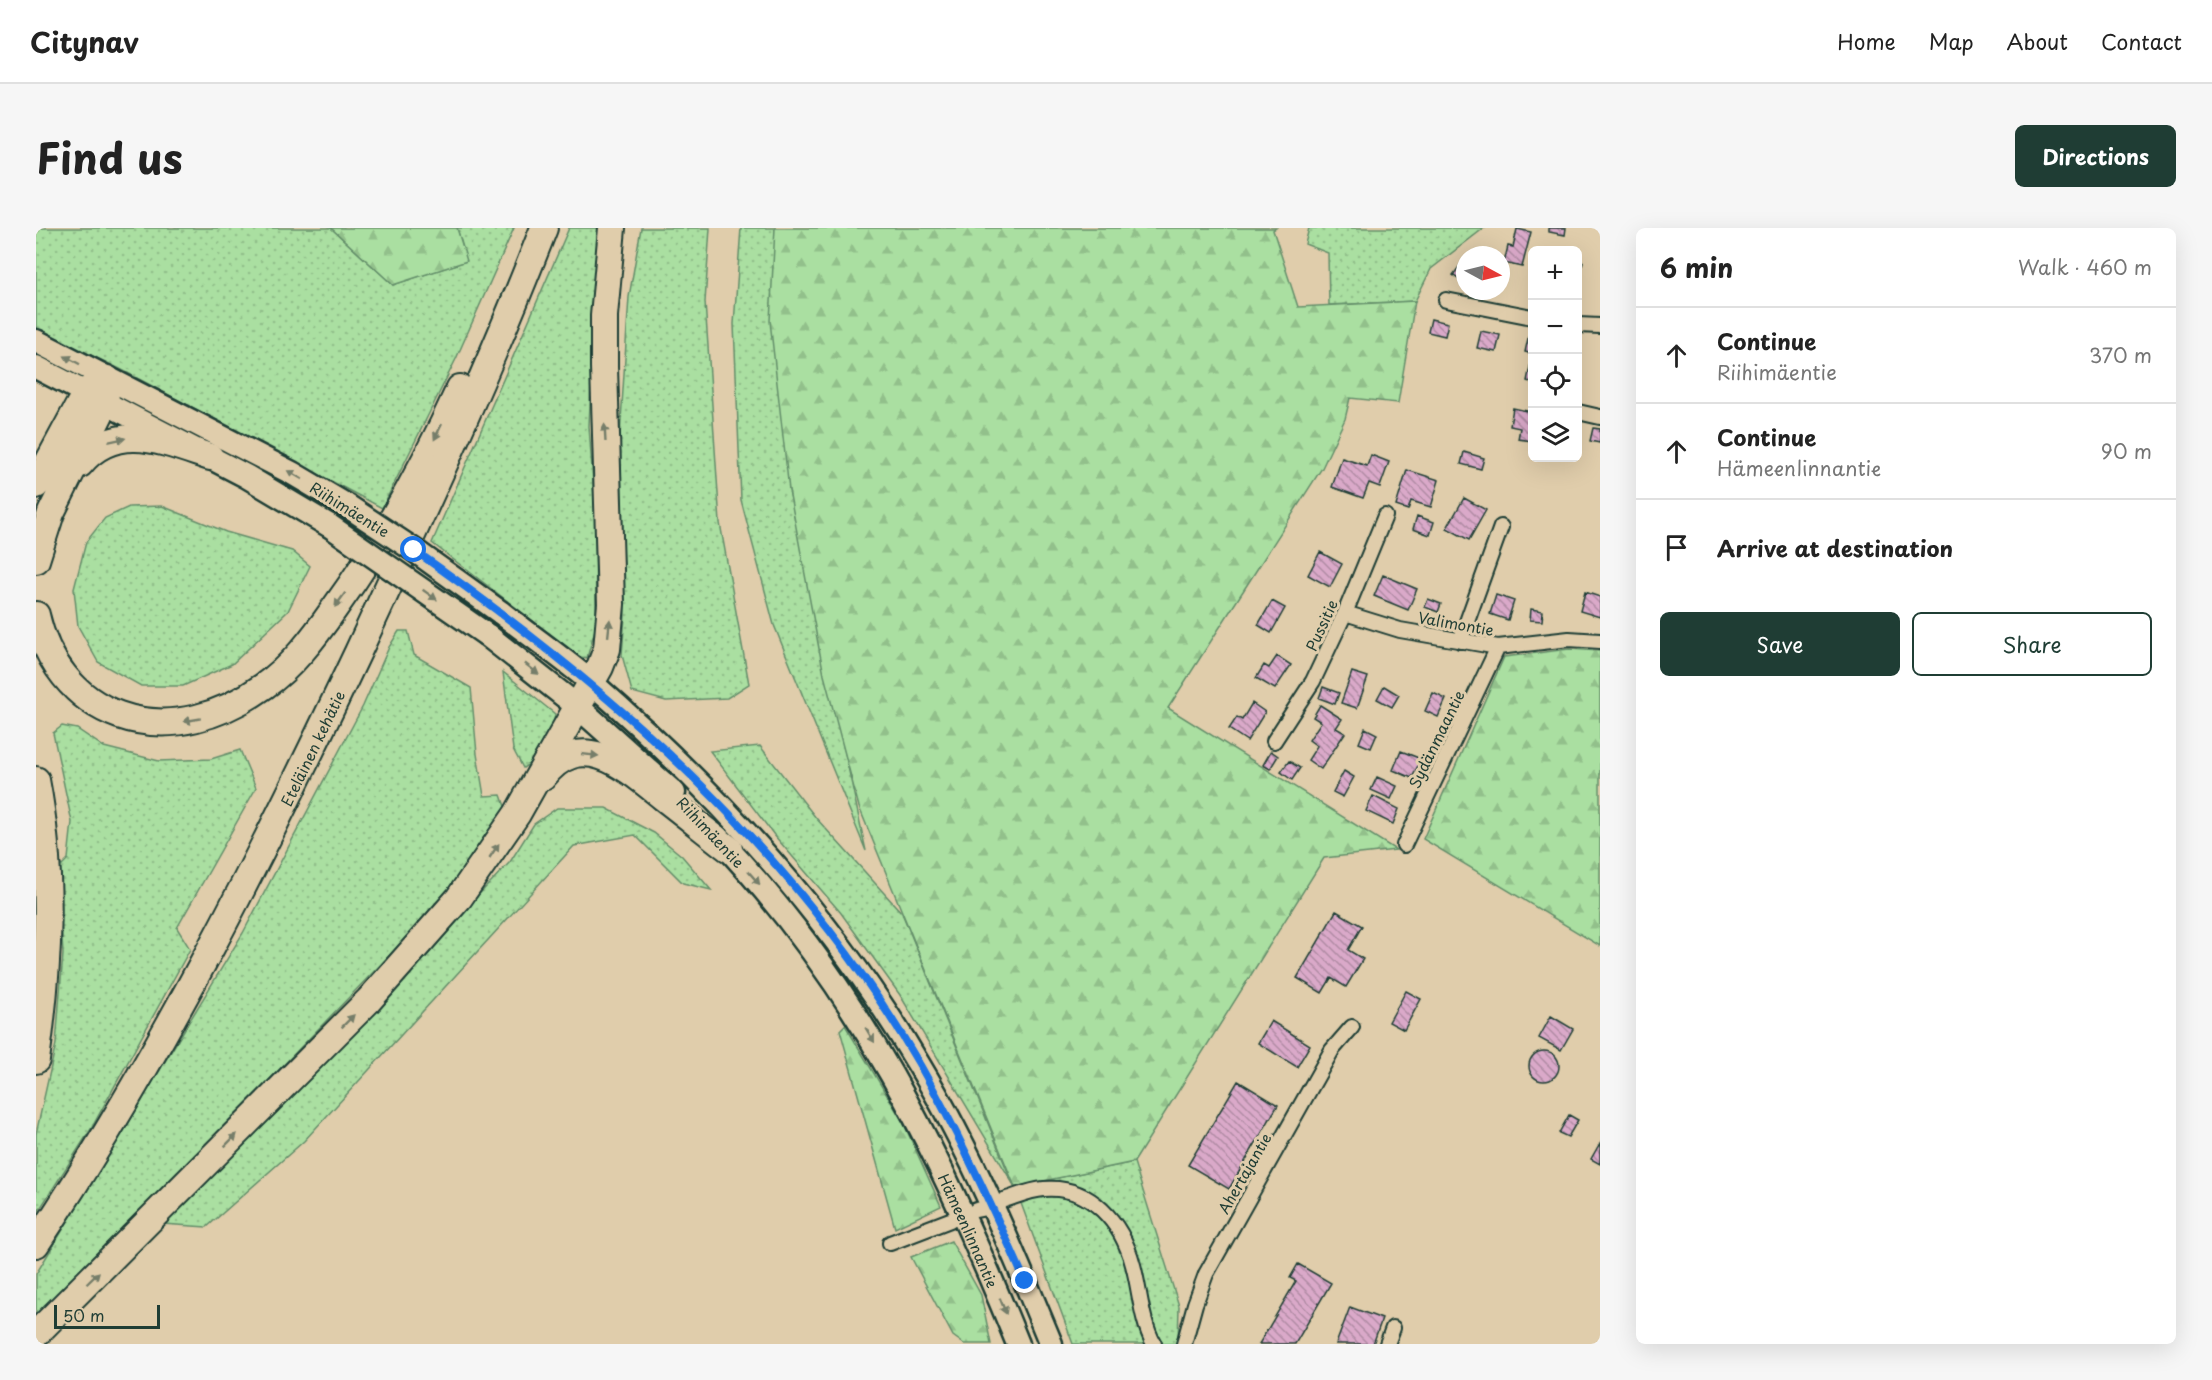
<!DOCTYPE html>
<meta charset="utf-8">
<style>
body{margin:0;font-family:"Playpen Sans",sans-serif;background:#f6f6f6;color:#222}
.controls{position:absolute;right:18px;top:18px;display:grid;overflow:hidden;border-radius:9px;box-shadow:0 6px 24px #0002}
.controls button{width:54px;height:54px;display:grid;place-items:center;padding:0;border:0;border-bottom:2px solid #e0e0e0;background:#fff;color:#222;font:30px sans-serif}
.compass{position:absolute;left:1420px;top:18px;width:54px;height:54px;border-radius:50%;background:#fff;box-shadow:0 6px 24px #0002;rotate:97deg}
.scale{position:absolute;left:18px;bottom:15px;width:106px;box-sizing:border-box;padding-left:6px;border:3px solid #1f3d34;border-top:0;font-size:16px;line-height:21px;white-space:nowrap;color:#1f3d34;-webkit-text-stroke:4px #e0cdab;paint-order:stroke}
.stop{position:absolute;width:18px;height:18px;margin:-14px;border:4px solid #1a73e8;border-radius:50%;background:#fff}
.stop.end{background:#1a73e8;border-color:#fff;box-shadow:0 2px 6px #0008}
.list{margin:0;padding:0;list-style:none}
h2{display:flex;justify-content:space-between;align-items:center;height:78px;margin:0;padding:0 24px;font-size:26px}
h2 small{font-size:20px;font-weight:400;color:#767676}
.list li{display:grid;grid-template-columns:39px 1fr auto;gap:18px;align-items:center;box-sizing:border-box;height:96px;padding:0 24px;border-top:2px solid #e0e0e0}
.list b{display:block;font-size:22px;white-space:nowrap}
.list p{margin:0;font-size:20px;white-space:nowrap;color:#767676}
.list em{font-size:20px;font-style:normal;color:#767676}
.actions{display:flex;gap:12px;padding:18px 24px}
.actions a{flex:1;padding:14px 0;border:2px solid #1f3d34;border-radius:9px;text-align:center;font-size:21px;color:#1f3d34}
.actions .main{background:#1f3d34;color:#fff}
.icon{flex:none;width:33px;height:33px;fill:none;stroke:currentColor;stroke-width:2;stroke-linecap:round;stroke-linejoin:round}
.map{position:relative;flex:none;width:1564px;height:1116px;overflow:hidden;border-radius:9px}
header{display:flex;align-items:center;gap:36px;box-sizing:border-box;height:84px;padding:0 30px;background:#fff;border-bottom:2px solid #e0e0e0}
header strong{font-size:28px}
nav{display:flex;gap:33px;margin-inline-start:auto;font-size:21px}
.intro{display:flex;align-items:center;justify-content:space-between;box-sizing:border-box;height:144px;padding:0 36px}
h1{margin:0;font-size:42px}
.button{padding:15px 27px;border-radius:9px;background:#1f3d34;color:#fff;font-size:21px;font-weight:700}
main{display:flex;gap:36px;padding:0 36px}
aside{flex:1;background:#fff;border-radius:9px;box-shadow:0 6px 24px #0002}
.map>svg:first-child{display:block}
.grass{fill:url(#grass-dots);stroke:#648e6a;stroke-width:1.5}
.forest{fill:url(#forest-firs);stroke:#648e6a;stroke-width:1.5}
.building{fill:url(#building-back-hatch);stroke:#1f3d34;stroke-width:1.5}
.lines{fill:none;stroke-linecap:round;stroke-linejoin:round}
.street-casing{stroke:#1f3d34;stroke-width:18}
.primary-casing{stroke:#1f3d34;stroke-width:27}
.highway-casing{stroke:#1f3d34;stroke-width:30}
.street{stroke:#e0cdab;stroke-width:14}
.primary{stroke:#e0cdab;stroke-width:22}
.highway{stroke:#e0cdab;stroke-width:26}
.primary-bridge-casing{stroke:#1f3d34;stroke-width:27;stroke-linecap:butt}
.primary-bridge{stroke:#e0cdab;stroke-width:22}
.oneway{fill:#767e6a}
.route{stroke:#1a73e8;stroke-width:8}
.labels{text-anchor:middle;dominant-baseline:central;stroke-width:6;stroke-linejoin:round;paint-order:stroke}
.street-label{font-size:15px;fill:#1f3d34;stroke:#e0cdab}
</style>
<header>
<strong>Citynav</strong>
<nav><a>Home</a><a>Map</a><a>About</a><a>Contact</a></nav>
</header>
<div class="intro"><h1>Find us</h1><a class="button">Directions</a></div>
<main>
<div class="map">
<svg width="1564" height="1116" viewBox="0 0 1564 1116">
<defs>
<pattern id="grass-dots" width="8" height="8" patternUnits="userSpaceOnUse" patternTransform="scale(1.5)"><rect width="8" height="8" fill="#aadfa1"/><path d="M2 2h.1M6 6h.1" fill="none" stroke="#92c08b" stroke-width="1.8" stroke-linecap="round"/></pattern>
<pattern id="forest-firs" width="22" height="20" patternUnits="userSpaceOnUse" patternTransform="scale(1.5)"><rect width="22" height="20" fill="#aadfa1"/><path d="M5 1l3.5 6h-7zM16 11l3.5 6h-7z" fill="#92c08b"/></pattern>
<pattern id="building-back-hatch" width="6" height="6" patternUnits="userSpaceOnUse" patternTransform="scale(1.5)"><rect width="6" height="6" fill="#daa9c9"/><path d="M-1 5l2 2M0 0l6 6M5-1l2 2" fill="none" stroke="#b08ba4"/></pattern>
</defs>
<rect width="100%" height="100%" fill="#e0cdab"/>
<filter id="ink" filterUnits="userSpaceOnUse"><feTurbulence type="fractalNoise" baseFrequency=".0167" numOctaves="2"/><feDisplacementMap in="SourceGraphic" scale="12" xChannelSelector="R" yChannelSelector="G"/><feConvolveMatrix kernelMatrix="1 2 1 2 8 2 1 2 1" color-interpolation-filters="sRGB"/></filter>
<g filter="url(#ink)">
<!-- grass -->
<path class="grass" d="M0,0H295L357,57L430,33L421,0H478L420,131L346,280L84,141L0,101Z
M533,0H567L560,45L553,198L559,284L560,398L551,430L544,429L396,315Z
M605,0H674L669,74L684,295L713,456L691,470L630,473L596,464L586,427L589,388L584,208L593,69Z
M705,0H739L753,262L830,623L738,397L705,272L698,96Z
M1273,0H1448L1395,41L1379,73L1293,77L1292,25L1269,16Z
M126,278L190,304L256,323L274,338L252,383L196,436L147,458H105L62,434L42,398L38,361L50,314L69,290L93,279Z
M363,403H372L378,427L435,460L441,526L448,568L465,567L471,584L442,627L377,703L0,1093V1046L207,705L327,478L353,419Z
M467,444L519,486C517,505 504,530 487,540L477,521Z
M26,498L41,501L68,519L123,533L175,531L204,522L220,560L141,700L154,721L55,901L0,987V906L20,816L27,726L22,641L32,631L36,594L17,505Z
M724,518L780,590L866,685L978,959L1098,934L1143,1078L1142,1116H1037L979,959L864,767L805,685L738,607L674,523Z
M521,580H570L618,605L646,628L675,662L647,655L599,607L538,618L268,913L171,999L127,996L474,634L498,596Z"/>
<!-- forest -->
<path class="forest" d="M295,0H421L431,33L357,57Z
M739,0H1240L1237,2L1262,79L1379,73L1362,175L1314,170L1309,191L1286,240L1132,480L1360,622L1288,630L1098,934L979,959L823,579L788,447L753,262L734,93Z
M1533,421L1564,423V718L1387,611L1468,429Z
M809,797L867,894L905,978L859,1000L804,802Z
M915,1013L945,1067L955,1116H928L917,1108L875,1029Z"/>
<!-- building -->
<path class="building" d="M1513,0H1530L1529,7L1513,4Z
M1481,1L1495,4L1486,39L1468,35L1472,18L1477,19Z
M1429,31V52L1427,55L1417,47Z
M1542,33L1547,34L1542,55Z
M1395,91L1412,95L1409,108L1392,104Z
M1445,103L1464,107L1460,124L1441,120Z
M1493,106L1496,107V126L1489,124Z
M1495,134L1496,135V155L1491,153Z
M1477,180L1496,184V213L1482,211L1484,200L1474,198Z
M1557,200L1564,201V215L1554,213Z
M1428,224L1448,230L1445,241L1425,236Z
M1335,227L1353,234L1344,259L1333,255L1327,270L1296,259L1306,230L1331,238Z
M1371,242L1403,252L1395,279L1375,273L1372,282L1360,278Z
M1428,270L1450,282L1433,312L1411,300Z
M1381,288L1398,294L1394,307L1377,301Z
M1284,324L1306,336L1294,359L1272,347Z
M1347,347L1381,361L1372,382L1338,368Z
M1549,364L1564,369V389L1544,383Z
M1460,367L1478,373L1472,392L1454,386Z
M1392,371L1405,376L1402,384L1389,379Z
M1236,373L1249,380L1235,405L1222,397Z
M1495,381L1507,383L1506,393L1494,392Z
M1241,428L1255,437L1239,461L1220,450L1228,437L1233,440Z
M1316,444L1332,449L1321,480L1305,475Z
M1348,458L1363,467L1356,479L1341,471Z
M1287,459L1303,465L1299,476L1283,470Z
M1397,465L1410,471L1402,489L1389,483Z
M1216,475L1229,484L1211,513L1193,501L1201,489L1206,492Z
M1284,477L1306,491L1300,500L1309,505L1285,541L1272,532L1281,518L1273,512L1285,494L1277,489Z
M1329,500L1341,506L1335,520L1323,515Z
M1235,523L1242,528L1234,541L1227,537Z
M1365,523L1385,531L1376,550L1357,542Z
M1253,533L1264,540L1256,552L1245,544Z
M1308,543L1318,549L1307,569L1297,564Z
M1341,549L1361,558L1355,571L1335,562Z
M1337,568L1363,581L1357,596L1330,583Z
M1300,683L1326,698L1312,722L1327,731L1310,759L1295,750L1286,765L1261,750Z
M1370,763L1385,771L1368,802L1353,794Z
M1515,788L1537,801L1525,822L1503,810Z
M1235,793L1274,817L1261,839L1222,815Z
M1493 838a15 15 0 1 1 30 0a15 15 0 1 1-30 0Z
M1202,853L1242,877L1193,961L1152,937Z
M1533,887L1542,892L1532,909L1523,905Z
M1564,915V936L1555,931Z
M1262,1036L1295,1055L1259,1116H1223L1260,1053L1254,1050Z
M1314,1079L1346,1091L1337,1116H1300Z"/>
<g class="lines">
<!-- street casing -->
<g class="street-casing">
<path id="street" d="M1410,72L1496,89
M1542,97L1564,98
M1542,184L1564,189
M1309,385L1364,402L1462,419L1533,411L1564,413
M1424,413L1465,299
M1238,513L1277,453L1309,385L1349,288
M1368,617L1462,419
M968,972C981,968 994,962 1008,961C1055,957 1086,995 1097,1037C1104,1062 1105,1093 1118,1116
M940,982L945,981
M854,1015L914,992
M1148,1116L1159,1076L1170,1046L1296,822L1316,799
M1351,1116L1357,1100"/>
</g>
<!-- primary casing -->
<g class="primary-casing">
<g id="primary">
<path d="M0,113L256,245L310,277"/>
<path d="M0,139L210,248L294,298"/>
<path d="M464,384C495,408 527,430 556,455C684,567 797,691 883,837C936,925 976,1021 1015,1116"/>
<path d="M451,407L541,478L638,565"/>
<path id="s1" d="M680,608C822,756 906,928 982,1116"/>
</g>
</g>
<!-- highway casing -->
<g class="highway-casing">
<g id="highway">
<path d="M44,236C80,192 128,214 174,229"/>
<path d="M0,257L49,166L62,153L71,151L69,176L15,285L0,332"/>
<path d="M0,387C10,432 38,471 83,487C134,505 186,488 228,458C256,439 279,408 298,381C348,312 389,237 424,160"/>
<path d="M507,549C546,498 592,541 628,570C650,587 671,604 693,621"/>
<path d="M0,552C18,645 13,739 0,832"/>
<path id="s2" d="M0,1016C125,828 226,627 322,424C387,284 452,144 508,0"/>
<path d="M0,1106L333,772L423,670L481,586L564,439L571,421L575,376L568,139V88L576,0"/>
</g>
</g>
<!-- street -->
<use href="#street" class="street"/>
<!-- primary -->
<use href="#primary" class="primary"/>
<!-- highway -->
<use href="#highway" class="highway"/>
<!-- primary-bridge casing -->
<g class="primary-bridge-casing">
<path id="primary-bridge" d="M310,277L378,322L464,384
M294,298L451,407"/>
</g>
<!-- primary-bridge -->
<use href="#primary-bridge" class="primary-bridge"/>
</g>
<!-- one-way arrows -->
<defs><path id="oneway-solid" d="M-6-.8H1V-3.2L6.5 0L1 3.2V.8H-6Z" transform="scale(1.5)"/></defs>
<g class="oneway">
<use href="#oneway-solid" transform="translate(36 132) rotate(-152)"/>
<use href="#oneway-solid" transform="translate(402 204) rotate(116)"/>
<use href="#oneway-solid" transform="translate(569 205) rotate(-93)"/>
<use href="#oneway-solid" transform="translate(81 212) rotate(-12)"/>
<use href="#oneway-solid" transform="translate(259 247) rotate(-150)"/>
<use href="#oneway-solid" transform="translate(394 367) rotate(35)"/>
<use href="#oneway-solid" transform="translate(304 372) rotate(126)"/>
<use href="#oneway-solid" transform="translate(573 400) rotate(-84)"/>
<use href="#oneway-solid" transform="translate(496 441) rotate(38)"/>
<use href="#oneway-solid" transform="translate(156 492) rotate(170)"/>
<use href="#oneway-solid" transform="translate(554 527) rotate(6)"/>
<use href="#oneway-solid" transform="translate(458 623) rotate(-56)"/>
<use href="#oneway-solid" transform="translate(718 650) rotate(49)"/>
<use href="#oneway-solid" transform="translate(312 793) rotate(-45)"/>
<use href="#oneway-solid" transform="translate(834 807) rotate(59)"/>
<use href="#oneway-solid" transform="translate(195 912) rotate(-45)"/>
<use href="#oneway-solid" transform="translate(57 1050) rotate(-44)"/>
<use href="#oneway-solid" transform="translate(967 1078) rotate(68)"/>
</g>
</g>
<g class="lines" filter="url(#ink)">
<!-- route -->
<path class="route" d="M378,322C581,464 760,623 885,839C924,908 957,980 989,1053"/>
</g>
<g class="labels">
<!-- street labels -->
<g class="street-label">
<text transform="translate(314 281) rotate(32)">Riihimäentie</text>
<text transform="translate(1420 395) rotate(10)">Valimontie</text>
<text transform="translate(1285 397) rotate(-65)">Pussitie</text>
<text transform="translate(1400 511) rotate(-64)">Sydänmaantie</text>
<text stroke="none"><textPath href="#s2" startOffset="568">Eteläinen kehätie</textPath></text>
<text transform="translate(675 604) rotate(47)">Riihimäentie</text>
<text transform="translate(1208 945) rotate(-60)">Ahertajantie</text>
<text stroke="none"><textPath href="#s1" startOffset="471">Hämeenlinnantie</textPath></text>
</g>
</g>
</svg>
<div class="controls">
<button>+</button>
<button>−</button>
<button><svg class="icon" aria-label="locate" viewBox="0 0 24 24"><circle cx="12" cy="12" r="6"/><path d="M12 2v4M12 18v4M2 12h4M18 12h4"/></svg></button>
<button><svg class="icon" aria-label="layers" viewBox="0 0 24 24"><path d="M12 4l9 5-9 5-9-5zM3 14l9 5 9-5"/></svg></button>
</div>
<svg class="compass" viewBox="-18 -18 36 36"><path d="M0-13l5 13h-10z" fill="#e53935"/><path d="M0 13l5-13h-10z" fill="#767676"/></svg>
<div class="scale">50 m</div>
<div class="stop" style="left:378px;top:322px"></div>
<div class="stop end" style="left:989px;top:1053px"></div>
</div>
<aside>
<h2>6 min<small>Walk · 460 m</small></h2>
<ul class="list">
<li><svg class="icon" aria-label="ahead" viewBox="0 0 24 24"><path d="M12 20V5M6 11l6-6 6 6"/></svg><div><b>Continue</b><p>Riihimäentie</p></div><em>370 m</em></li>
<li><svg class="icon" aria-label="ahead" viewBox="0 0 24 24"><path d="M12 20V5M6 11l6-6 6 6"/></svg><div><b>Continue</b><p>Hämeenlinnantie</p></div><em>90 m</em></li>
<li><svg class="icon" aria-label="arrive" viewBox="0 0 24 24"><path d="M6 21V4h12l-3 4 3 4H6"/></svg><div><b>Arrive at destination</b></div></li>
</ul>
<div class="actions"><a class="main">Save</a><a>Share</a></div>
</aside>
</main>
